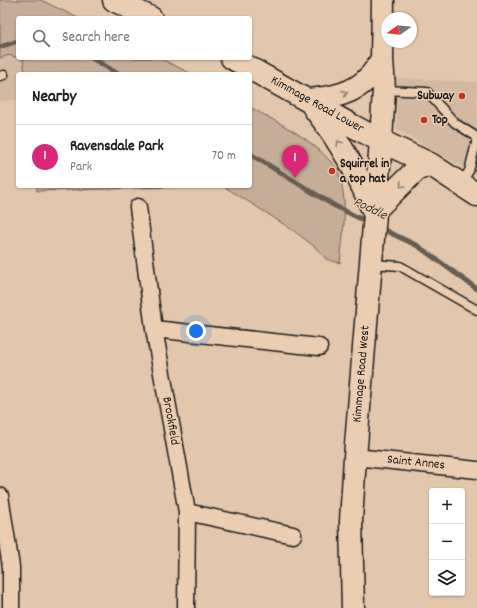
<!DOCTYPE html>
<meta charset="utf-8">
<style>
body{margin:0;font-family:Dekko,sans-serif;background:#f6f6f6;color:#202124}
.controls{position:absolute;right:12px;bottom:12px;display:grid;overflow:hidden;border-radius:4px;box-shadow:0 1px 3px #0004}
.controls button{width:36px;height:36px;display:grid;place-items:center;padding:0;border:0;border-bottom:1px solid #e0e0e0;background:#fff;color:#202124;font:20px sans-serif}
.compass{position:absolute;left:381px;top:12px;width:36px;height:36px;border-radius:50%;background:#fff;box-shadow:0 1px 3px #0004;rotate:255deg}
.you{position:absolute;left:196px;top:331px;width:14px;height:14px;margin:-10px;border:3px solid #fff;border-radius:50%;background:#1a73e8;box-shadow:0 0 0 6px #1a73e833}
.badge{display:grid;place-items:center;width:26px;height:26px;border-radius:50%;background:#db2777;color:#fff;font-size:13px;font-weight:700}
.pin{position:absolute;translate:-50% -33px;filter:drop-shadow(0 1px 2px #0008)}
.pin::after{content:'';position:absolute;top:21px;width:14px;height:12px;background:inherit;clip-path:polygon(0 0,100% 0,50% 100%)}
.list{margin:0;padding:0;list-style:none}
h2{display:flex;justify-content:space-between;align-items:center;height:52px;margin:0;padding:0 16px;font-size:17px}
h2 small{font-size:13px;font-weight:400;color:#757577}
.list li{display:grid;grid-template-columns:26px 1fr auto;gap:12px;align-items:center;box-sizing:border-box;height:64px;padding:0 16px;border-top:1px solid #e0e0e0}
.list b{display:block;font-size:15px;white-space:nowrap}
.list p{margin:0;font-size:13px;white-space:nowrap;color:#757577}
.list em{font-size:13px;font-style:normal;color:#757577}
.icon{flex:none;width:22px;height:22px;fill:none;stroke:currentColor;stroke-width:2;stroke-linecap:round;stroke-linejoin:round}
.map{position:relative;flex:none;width:477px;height:608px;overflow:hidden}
.search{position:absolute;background:#fff;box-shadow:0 1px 3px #0004;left:16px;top:16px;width:236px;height:44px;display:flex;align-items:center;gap:10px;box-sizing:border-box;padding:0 14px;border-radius:4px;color:#757577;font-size:15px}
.panel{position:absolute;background:#fff;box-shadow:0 1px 3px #0004;left:16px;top:72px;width:236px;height:116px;border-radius:4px}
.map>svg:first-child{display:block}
.built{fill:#d3b9a1}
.green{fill:#c5ad97;stroke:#70645a}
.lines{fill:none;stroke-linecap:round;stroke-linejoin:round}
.stream{stroke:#675d53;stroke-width:5}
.lane-casing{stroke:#1c1c1c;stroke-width:11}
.street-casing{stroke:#1c1c1c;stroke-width:19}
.secondary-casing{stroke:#1c1c1c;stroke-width:25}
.lane{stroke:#ebceb2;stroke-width:8}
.street{stroke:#ebceb2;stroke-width:16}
.secondary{stroke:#ebceb2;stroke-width:22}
.oneway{stroke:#8e7e6e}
.poi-dot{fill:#c8321e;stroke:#ebceb2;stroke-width:1.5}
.labels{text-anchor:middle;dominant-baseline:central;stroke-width:3;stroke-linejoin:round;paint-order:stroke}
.poi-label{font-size:13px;font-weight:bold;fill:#1c1c1c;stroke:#ebceb2;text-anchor:start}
.street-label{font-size:13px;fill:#1c1c1c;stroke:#ebceb2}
.water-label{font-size:14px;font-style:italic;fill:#48423c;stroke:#ebceb2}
</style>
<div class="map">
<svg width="477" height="608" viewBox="0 0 477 608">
<rect width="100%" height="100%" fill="#e3c7ac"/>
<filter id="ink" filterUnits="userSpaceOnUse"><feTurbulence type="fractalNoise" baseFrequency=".025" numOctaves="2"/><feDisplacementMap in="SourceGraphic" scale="8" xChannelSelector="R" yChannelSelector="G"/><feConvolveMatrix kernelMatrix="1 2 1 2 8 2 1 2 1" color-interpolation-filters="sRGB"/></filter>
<g filter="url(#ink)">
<!-- built -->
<path class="built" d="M9,55L23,59L25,74H18V99L0,101V58Z
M396,78L474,82L477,81V176L397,129Z"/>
<!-- green -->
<path class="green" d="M0,0H41L78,18H18V58L9,55L0,58Z
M19,58H159L192,74H25L23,59Z
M250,107C278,123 310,137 331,162C334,165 337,168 338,172C349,201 343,233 340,263L326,259L315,247L294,231L265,212L223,186H250Z
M37,186H204L37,191Z"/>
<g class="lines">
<!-- stream -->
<path class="stream" d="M0,47L18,41
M92,58L118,74
M250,154L335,206L369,223
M380,228L418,246L477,289"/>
<!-- lane casing -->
<g class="lane-casing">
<path id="lane" d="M0,76L4,75
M385,90L427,92L455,123L477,137
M461,183L469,171L477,139
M372,264L400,266L477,310"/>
</g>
<!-- street casing -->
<g class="street-casing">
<path id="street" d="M138,207L154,329L187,512L186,608
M154,329L319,347
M355,457L477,470
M0,496L11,567V608
M187,512L293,535"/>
</g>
<!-- secondary casing -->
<g class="secondary-casing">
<path id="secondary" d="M114,0L151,18
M232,58L351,125L381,141L430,164L477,195
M308,100C331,98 355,94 371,75C375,71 378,65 382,59
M314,108C339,140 359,175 374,213
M376,209L416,170L430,164
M353,608L351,521L355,457L381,141L384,89L382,59L383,0"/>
</g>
<!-- lane -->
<use href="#lane" class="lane"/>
<!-- street -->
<use href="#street" class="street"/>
<!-- secondary -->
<use href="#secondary" class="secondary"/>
</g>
<!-- one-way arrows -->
<defs><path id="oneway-chevron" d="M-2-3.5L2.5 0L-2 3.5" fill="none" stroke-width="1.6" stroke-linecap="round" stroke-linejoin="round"/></defs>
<g class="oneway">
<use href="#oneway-chevron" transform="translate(345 93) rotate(-23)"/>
<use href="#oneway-chevron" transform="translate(339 143) rotate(-124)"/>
<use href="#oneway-chevron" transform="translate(402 185) rotate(135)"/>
</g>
</g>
<!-- markers -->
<g class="poi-dot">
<circle cx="462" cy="96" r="4"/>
<circle cx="424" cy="120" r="4"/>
<circle cx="332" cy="171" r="4"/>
</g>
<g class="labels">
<!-- poi labels -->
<g class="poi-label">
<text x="454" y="96" text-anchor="end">Subway</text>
<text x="432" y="120">Top</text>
<text x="340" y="164">Squirrel in<tspan x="340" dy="15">a top hat</tspan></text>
</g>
<!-- street labels -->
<g class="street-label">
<text transform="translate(317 105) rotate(29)">Kimmage Road Lower</text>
<text transform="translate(362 374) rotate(-85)">Kimmage Road West</text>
<text transform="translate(170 421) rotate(80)">Brookfield</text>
<text transform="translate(416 463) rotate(6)">Saint Annes</text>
</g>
<!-- water labels -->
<g class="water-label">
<text transform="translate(370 209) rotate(26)">Poddle</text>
</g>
</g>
</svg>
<div class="controls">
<button>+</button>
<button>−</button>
<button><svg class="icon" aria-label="layers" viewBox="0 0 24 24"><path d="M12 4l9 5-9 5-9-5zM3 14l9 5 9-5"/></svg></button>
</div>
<svg class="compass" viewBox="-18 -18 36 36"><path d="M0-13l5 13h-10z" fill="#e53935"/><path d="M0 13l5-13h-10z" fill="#757577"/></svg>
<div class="you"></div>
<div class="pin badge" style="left:295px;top:178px">1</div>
<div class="search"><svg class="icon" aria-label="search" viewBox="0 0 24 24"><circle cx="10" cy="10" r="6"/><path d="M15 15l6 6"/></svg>Search here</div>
<section class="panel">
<h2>Nearby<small></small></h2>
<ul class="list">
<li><span class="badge">1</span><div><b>Ravensdale Park</b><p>Park</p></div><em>70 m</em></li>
</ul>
</section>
</div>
